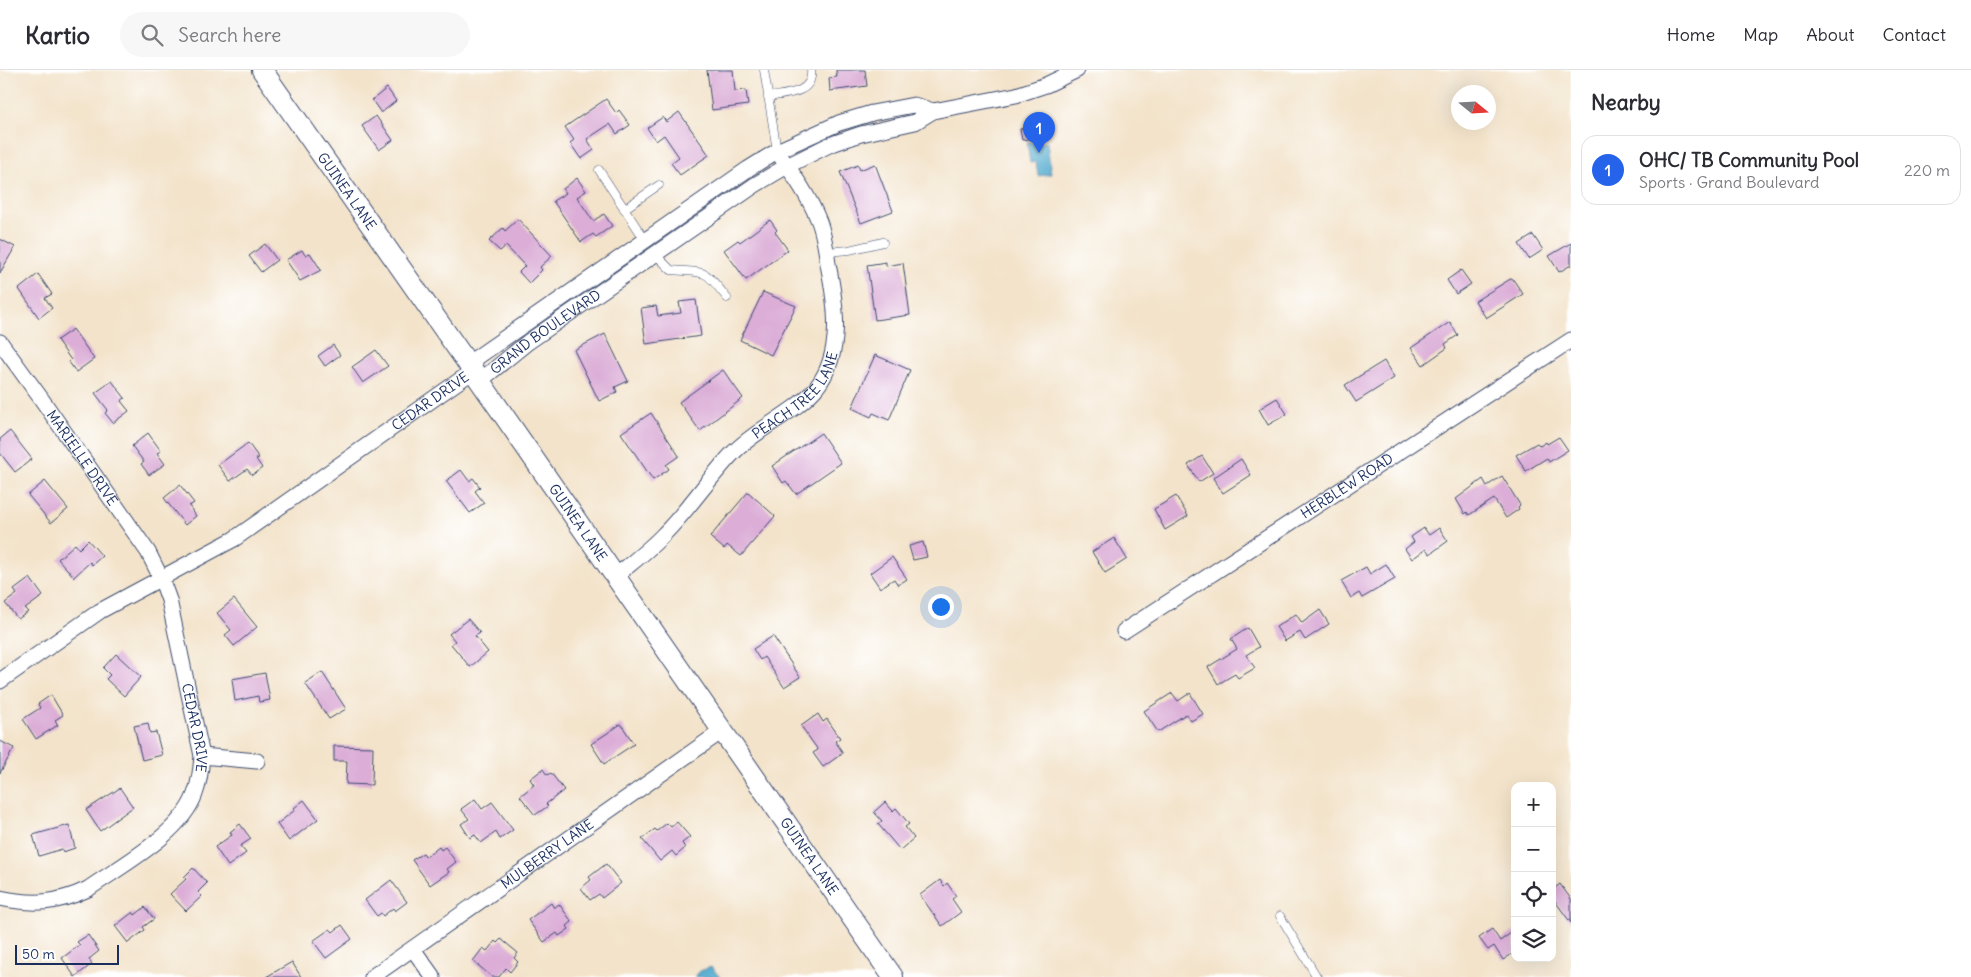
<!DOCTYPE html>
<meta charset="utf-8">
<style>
body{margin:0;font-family:Delius,sans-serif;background:#f7f7f7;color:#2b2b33}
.controls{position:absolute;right:15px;bottom:15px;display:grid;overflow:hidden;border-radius:10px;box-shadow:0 5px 20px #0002}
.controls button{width:45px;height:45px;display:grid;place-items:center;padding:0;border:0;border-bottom:1px solid #e1e1e2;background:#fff;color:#2b2b33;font:25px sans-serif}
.compass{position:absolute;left:1451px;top:15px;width:45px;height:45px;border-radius:50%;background:#fff;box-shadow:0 5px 20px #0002;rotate:108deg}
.scale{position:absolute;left:15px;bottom:12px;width:104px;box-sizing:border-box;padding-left:5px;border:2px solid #1b2f5e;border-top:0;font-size:14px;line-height:18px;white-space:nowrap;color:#1b2f5e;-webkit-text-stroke:4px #fff;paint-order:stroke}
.you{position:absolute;left:940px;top:536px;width:18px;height:18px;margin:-12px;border:4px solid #fff;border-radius:50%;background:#1a73e8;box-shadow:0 0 0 8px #1a73e833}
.badge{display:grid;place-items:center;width:32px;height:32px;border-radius:50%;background:#2563eb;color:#fff;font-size:16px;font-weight:700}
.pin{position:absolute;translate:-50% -41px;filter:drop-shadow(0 1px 2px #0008)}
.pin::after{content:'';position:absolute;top:26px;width:18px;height:15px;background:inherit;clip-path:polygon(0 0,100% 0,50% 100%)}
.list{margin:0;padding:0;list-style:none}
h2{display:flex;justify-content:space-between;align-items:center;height:65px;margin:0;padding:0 20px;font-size:21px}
h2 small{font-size:16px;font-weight:400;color:#7c7c81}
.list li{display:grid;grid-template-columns:32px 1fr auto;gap:15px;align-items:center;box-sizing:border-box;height:70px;margin:0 10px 10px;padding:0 10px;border:1px solid #e1e1e2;border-radius:15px}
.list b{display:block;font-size:19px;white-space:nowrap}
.list p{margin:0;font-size:16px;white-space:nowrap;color:#7c7c81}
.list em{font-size:16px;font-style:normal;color:#7c7c81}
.icon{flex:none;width:28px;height:28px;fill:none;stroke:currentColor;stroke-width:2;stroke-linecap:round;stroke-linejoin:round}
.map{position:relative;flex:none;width:1571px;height:907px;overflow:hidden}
header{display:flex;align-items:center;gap:30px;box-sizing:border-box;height:70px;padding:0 25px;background:#fff;border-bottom:1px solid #e1e1e2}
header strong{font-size:24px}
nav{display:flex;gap:28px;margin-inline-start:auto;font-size:18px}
.search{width:350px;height:45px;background:#f7f7f7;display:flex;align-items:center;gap:12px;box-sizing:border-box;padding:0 18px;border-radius:28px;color:#7c7c81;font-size:19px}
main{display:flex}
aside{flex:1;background:#fff}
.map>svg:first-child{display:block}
.water{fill:#4ea8cc;stroke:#346c95}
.building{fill:#dbadd7}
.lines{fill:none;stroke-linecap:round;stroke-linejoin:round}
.lane-casing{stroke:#3b4a6e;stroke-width:9}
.street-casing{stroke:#3b4a6e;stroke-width:17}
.secondary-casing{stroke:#3b4a6e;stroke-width:22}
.lane{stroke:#fff;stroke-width:8}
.street{stroke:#fff;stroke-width:15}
.secondary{stroke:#fff;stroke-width:20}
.labels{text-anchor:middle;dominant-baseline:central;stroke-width:5;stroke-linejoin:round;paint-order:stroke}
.street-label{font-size:14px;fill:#1b2f5e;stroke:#fff}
</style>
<header>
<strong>Kartio</strong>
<div class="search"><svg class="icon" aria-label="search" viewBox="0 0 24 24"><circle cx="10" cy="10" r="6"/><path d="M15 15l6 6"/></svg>Search here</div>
<nav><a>Home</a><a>Map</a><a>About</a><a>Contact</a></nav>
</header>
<main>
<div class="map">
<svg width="1571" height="907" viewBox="0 0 1571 907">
<rect width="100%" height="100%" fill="#fff"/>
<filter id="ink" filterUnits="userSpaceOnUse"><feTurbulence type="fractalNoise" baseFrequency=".02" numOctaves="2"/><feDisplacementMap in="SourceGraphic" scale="10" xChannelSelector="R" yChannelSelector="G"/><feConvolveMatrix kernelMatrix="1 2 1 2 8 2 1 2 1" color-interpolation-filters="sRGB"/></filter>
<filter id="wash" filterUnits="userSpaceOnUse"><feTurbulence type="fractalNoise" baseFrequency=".0096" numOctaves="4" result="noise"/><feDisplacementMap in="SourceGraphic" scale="20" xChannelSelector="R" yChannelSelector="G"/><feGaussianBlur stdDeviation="1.12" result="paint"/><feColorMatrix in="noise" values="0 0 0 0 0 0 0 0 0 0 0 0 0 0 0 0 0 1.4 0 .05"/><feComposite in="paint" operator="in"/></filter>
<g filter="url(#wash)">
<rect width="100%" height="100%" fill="#f3e3ca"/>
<!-- water -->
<path class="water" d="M1027,72H1031L1032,74L1047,72L1051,104L1038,106L1036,92L1030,93Z
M711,897L720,907H694L700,901Z"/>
<g id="blocks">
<!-- building -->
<path class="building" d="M707,0H733L735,21L746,20L748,35L712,40Z
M836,0H865L867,16L830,21L829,8L837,7Z
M387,18L396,31L381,43L372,30Z
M606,29L616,43L619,40L630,55L617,64L610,54L587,69L594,80L581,89L570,73L574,70L565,57Z
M679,42L709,85L680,105L671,93L679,87L664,65L656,71L647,58L663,47L666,52Z
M376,46L393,70L379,80L362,56Z
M1038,56L1040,67L1022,70L1020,59Z
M875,94L893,141L861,153L840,102L858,95L860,100Z
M577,108L586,121L577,127L593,151L604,144L612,156L596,167L593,164L581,172L553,131L566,123L563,119Z
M518,149L552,186L540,197L542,200L529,213L519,202L525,196L506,176L500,181L489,171L503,158L505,161Z
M770,150L777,160L775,162L788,180L746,210L724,180L738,170L740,172Z
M1533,165L1543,180L1529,189L1519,174Z
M0,169L15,177L0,203Z
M1571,173V195L1559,202L1549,186Z
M265,174L277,190L261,202L249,186Z
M302,180L305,185L310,183L321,200L300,211L286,190Z
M886,192V196L903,193L910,245L875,250L867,195Z
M1461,200L1471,214L1456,224L1447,210Z
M38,204L52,224L45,228L52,238L39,248L19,219Z
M1512,208L1523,224L1486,248L1475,231Z
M763,222L796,236L771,285L740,270Z
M696,230L701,266L646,274L641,238L656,236L658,246L681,243L679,232Z
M1450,252L1458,265L1445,274L1447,278L1423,295L1411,278Z
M73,259L94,289L76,302L69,292L71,290L57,270Z
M605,264L628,311L615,317L617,322L599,331L574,280Z
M333,275L340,285L325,296L318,286Z
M376,280L388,296L363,313L352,297Z
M875,285L910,300L889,350L873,343L871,347L852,338Z
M1384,291L1394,308L1356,332L1345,315Z
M723,300L743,328L700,361L679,332Z
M112,311L125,328L121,331L129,341L113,353L105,343L108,340L95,323Z
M1277,328L1287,344L1268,355L1259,339Z
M651,343L679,386L666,395L669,399L653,410L621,363Z
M10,361L32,389L15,402L0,383V369Z
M148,363L161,381L157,383L165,394L149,405L141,394L144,392L132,376Z
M821,363L841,393L796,424L786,411L783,413L772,396Z
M1559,367L1568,380L1549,392L1547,388L1526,401L1516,385L1537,373L1540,376L1546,372L1547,374Z
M248,373L259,388L256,389L262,398L252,405L247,399L230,411L218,395Z
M1202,386L1213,403L1199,412L1188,395Z
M1241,389L1251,405L1223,423L1213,408Z
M461,400L469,411L473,408L480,417L475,421L484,433L470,443L446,411Z
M1502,406L1520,435L1518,437L1519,439L1506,448L1494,429L1469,445L1467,442L1465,444L1456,429L1483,409L1487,416Z
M45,411L68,439L51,453L28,425Z
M180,415L194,433L189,436L196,446L185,455L164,428Z
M748,422L775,446L741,486L727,475L724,479L710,467Z
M1176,426L1188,446L1165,460L1154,439Z
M1424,458L1429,465L1439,458L1448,471L1430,484L1426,479L1412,489L1405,479L1414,472L1411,467Z
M1114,468L1127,489L1105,503L1092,482Z
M88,470L102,486L92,495L90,492L74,507L58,489L75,474L79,479Z
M923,472L927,487L913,490L909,476Z
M892,487L907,509L898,515L894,509L880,518L870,503Z
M1386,494L1395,509L1362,528L1359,523L1351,528L1341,511L1366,497L1370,504Z
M30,508L43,526L25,539L28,542L18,549L5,533L17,524L14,520Z
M234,529L257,557L234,576L225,565L231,560L217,543Z
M1320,540L1329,554L1305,570L1300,562L1285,571L1276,557L1296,544L1302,553Z
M468,549L480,563L475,566L488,582L470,597L451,574L455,571L449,564Z
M1248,558L1259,577L1246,585L1255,598L1238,608L1235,604L1218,614L1208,597L1237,579L1231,569Z
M773,566L800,607L784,617L764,587L760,590L753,579Z
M116,584L141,607L124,626L106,609L110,605L103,598Z
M322,602L346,639L329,649L305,613Z
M265,603L270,630L259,632L258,626L235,631L232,609Z
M1172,623L1178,631L1190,623L1203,644L1191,651L1186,644L1158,662L1144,641Z
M51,625L63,645L55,650L58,655L36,669L23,649L40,638L38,634Z
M818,644L823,652L827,649L840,668L835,671L843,683L823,697L813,683L818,680L801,656Z
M148,653L150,663L156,662L162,685L142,690L134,656Z
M621,654L634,674L604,694L591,674Z
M0,671L14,678L0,703Z
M334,676L373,677L372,715L346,714L347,691H334Z
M543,699L547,705L551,703L564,720L546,734L548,736L535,745L520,726L534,715L530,709Z
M120,718L133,737L100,761L86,740Z
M475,729L482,739L492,732L513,760L500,769L496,762L481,773L475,765L470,768L461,754L469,749L461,739Z
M304,730L318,749L289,771L277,754L295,740L294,738Z
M885,732L893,741L896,738L909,754L905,757L914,768L900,780L878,754L882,751L874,742Z
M677,752L690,767L682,773L685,778L676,786L672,781L660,791L642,769L655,759L657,761L667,753L671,757Z
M240,754L251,769L240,776L246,783L228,796L215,777L232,765L230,762Z
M69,755L75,778L63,782L62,779L39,786L33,765Z
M439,777L441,780L445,777L456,792L447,799L449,802L430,815L412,790L423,783L426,787Z
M606,794L621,813L602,828L599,824L590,830L581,818L591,810L589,807Z
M193,798L207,813L198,822L202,826L186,841L170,824L186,809L184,807Z
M391,810L407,832L395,841L393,838L383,846L381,843L377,846L365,830Z
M940,810L944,816L947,813L956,826L952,829L961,842L942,856L920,825Z
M1560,814L1571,829V853L1552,827V820Z
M551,833L554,838L559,834L572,852L567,856L569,859L559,866L557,863L544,872L528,850Z
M145,837L154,849L143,857L145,860L128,873L115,856L133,842L135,845Z
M342,855L352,869L326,888L313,871L330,859L333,862Z
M1492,859L1500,871L1515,860V882L1503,890L1494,876L1488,880L1479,868Z
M88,865L99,881L89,889L92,894L75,907L62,888L80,875L77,872Z
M501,869L518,883L514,888L518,892L510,902L506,898L499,907H492L473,891L483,878L487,881L495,871L497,873Z
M292,892L301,907H266Z"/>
</g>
</g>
<g filter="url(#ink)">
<use href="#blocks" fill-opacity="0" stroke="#3b4a6e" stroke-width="1"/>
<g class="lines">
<!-- lane casing -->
<g class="lane-casing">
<path id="lane" d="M764,0L777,81
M768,27C785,24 814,24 811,0
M599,100L645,170
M624,139L659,115
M826,182L849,180L883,172
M655,184L671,200C709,203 703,198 727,228
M1280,846L1317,907"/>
</g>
<!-- street casing -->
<g class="street-casing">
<g id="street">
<path id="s1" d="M0,272L40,327L148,482L161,508L169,530L202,686C201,699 200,711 195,724C181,764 122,795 88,819C56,834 34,835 0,828"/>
<path id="s2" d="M473,301L486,306L528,272L755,115L787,96L829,75L861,64L915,52L933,41L1016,25L1046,15L1077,0"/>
<path d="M473,301L476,288L748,99L777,81L839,53L872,43L914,35L933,41"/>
<path id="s3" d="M615,507C631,493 649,480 664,464C689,439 708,409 733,383C757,358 795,343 816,318C844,283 836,234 828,194C826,179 824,163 818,149C809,127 795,107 781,87"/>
<path id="s4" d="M1124,561L1571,270"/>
<path id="s5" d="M0,611L100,541L234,469L473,301"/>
<path d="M202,686L257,691"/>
<path d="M413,879L433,907"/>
<path id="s6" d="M372,907L722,661"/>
</g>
</g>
<!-- secondary casing -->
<g class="secondary-casing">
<g id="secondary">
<path id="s7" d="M262,0L473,301L893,907"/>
</g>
</g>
<!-- lane -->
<use href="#lane" class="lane"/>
<!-- street -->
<use href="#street" class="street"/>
<!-- secondary -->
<use href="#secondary" class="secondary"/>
</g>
</g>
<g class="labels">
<!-- street labels -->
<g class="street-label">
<text stroke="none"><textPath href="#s7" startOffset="148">GUINEA LANE</textPath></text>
<text stroke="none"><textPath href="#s2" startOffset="88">GRAND BOULEVARD</textPath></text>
<text stroke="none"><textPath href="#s3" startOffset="258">PEACH TREE LANE</textPath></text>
<text stroke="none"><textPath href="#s5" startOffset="514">CEDAR DRIVE</textPath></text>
<text stroke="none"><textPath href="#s1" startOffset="142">MARIELLE DRIVE</textPath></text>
<text stroke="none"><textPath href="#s4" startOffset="266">HERBLEW ROAD</textPath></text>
<text stroke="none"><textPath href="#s7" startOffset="552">GUINEA LANE</textPath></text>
<text stroke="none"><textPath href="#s1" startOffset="440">CEDAR DRIVE</textPath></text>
<text stroke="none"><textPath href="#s6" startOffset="214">MULBERRY LANE</textPath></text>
<text stroke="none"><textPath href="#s7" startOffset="958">GUINEA LANE</textPath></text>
</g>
</g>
</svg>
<div class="controls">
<button>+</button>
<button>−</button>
<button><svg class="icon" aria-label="locate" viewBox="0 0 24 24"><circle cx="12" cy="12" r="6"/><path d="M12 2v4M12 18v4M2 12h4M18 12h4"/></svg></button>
<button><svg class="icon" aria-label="layers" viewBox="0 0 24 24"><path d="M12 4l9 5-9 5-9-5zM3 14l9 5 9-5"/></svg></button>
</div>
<svg class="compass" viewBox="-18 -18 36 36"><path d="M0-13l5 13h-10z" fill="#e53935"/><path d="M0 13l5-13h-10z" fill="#7c7c81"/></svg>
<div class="scale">50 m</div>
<div class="you"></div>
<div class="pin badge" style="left:1039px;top:83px">1</div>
</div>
<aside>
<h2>Nearby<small></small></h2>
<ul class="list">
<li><span class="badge">1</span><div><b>OHC/ TB Community Pool</b><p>Sports · Grand Boulevard</p></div><em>220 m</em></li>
</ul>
</aside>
</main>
